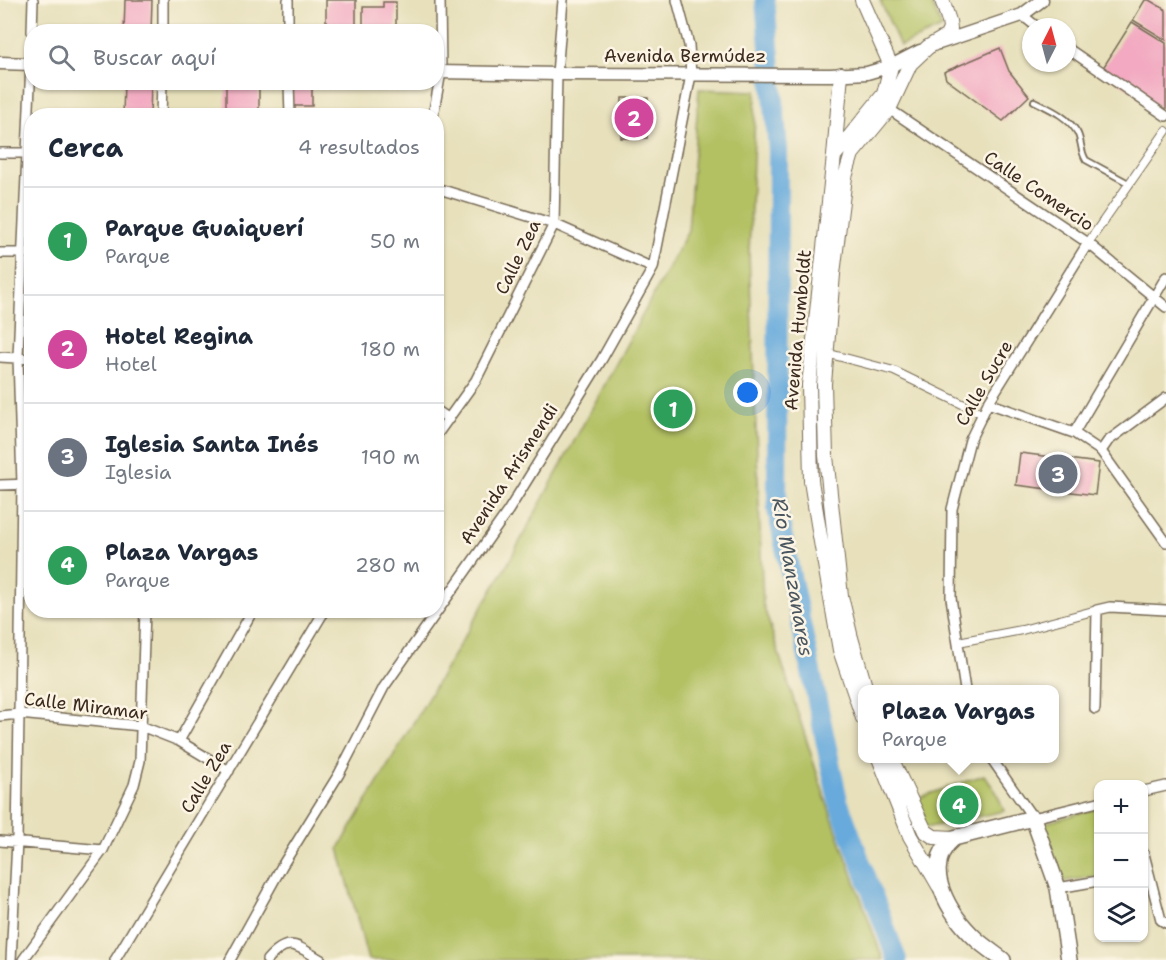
<!DOCTYPE html>
<html lang="es">
<meta charset="utf-8">
<style>
body{margin:0;font-family:"Shantell Sans",sans-serif;background:#f2f2f3;color:#1f2937}
.controls{position:absolute;right:18px;bottom:18px;display:grid;overflow:hidden;border-radius:12px;box-shadow:0 2px 4px #0004}
.controls button{width:54px;height:54px;display:grid;place-items:center;padding:0;border:0;border-bottom:2px solid #e0e1e3;background:#fff;color:#1f2937;font:30px sans-serif}
.compass{position:absolute;left:1022px;top:18px;width:54px;height:54px;border-radius:50%;background:#fff;box-shadow:0 2px 4px #0004;rotate:6deg}
.you{position:absolute;left:748px;top:393px;width:21px;height:21px;margin:-15px;border:4px solid #fff;border-radius:50%;background:#1a73e8;box-shadow:0 0 0 9px #1a73e833}
.badge{display:grid;place-items:center;width:39px;height:39px;border-radius:50%;background:#d1495b;color:#fff;font-size:20px;font-weight:700}
.pin{position:absolute;translate:-50% -50%;border:3px solid #fff;box-shadow:0 2px 6px #0006}
.popup{position:absolute;left:858px;top:685px;width:201px;height:78px;box-sizing:border-box;display:grid;place-content:center;border-radius:12px;background:#fff;filter:drop-shadow(0 2px 4px #0005);font-size:20px;white-space:nowrap;color:#747a83}
.popup b{font-size:22px;color:#1f2937}
.popup::after{content:'';position:absolute;left:50%;top:100%;margin-left:-12px;border:12px solid transparent;border-top-color:#fff}
.list{margin:0;padding:0;list-style:none}
h2{display:flex;justify-content:space-between;align-items:center;height:78px;margin:0;padding:0 24px;font-size:26px}
h2 small{font-size:20px;font-weight:400;color:#747a83}
.list li{display:grid;grid-template-columns:39px 1fr auto;gap:18px;align-items:center;box-sizing:border-box;height:108px;padding:0 24px;border-top:2px solid #e0e1e3}
.list b{display:block;font-size:22px;white-space:nowrap}
.list p{margin:0;font-size:20px;white-space:nowrap;color:#747a83}
.list em{font-size:20px;font-style:normal;color:#747a83}
.icon{flex:none;width:33px;height:33px;fill:none;stroke:currentColor;stroke-width:2;stroke-linecap:round;stroke-linejoin:round}
.map{position:relative;flex:none;width:1166px;height:960px;overflow:hidden}
.search{position:absolute;background:#fff;box-shadow:0 2px 4px #0004;left:24px;top:24px;width:420px;height:66px;display:flex;align-items:center;gap:15px;box-sizing:border-box;padding:0 21px;border-radius:24px;color:#747a83;font-size:22px}
.panel{position:absolute;background:#fff;box-shadow:0 2px 4px #0004;left:24px;top:108px;width:420px;height:510px;border-radius:24px}
.map>svg:first-child{display:block}
.green{fill:#b3c163;stroke:#777640;stroke-width:1.5}
.lines{fill:none;stroke-linecap:round;stroke-linejoin:round}
.river{stroke:#68aadc;stroke-width:20}
.building{fill:#f2a9c1}
.service-casing{stroke:#776a55;stroke-width:8}
.pedestrian-casing{stroke:#776a55;stroke-width:10}
.minor-casing{stroke:#776a55;stroke-width:12}
.tertiary-casing{stroke:#776a55;stroke-width:15}
.secondary-casing{stroke:#776a55;stroke-width:16}
.primary-casing{stroke:#776a55;stroke-width:18}
.service{stroke:#fff;stroke-width:4.5}
.pedestrian{stroke:#fff;stroke-width:8}
.minor{stroke:#fff;stroke-width:9}
.tertiary{stroke:#fff;stroke-width:12}
.secondary{stroke:#fff;stroke-width:14}
.primary{stroke:#fff;stroke-width:15}
.labels{text-anchor:middle;dominant-baseline:central;stroke-width:5;stroke-linejoin:round;paint-order:stroke}
.street-label{font-size:18px;fill:#3b2a1e;stroke:#fcf5e5}
.water-label{font-size:20px;font-style:italic;fill:#4b5760;stroke:#fcf5e5}
</style>
<div class="map">
<svg width="1166" height="960" viewBox="0 0 1166 960">
<rect width="100%" height="100%" fill="#fcf5e5"/>
<filter id="ink" filterUnits="userSpaceOnUse"><feTurbulence type="fractalNoise" baseFrequency=".0167" numOctaves="2"/><feDisplacementMap in="SourceGraphic" scale="12" xChannelSelector="R" yChannelSelector="G"/><feConvolveMatrix kernelMatrix="1 2 1 2 8 2 1 2 1" color-interpolation-filters="sRGB"/></filter>
<filter id="wash" filterUnits="userSpaceOnUse"><feTurbulence type="fractalNoise" baseFrequency=".008" numOctaves="4" result="noise"/><feDisplacementMap in="SourceGraphic" scale="24" xChannelSelector="R" yChannelSelector="G"/><feGaussianBlur stdDeviation="1.35" result="paint"/><feColorMatrix in="noise" values="0 0 0 0 0 0 0 0 0 0 0 0 0 0 0 0 0 1.4 0 .05"/><feComposite in="paint" operator="in"/></filter>
<g filter="url(#wash)">
<rect width="100%" height="100%" fill="#e7e0bb"/>
<!-- green -->
<path class="green" d="M880,0H930L942,28L900,46Z
M699,89L756,91L749,253L763,604L825,798L883,960H368L339,848L507,565L688,231Z
M984,775L997,793L1004,811L925,828L915,799Z
M1098,808V876L1059,882L1038,825Z"/>
<g class="lines">
<!-- river -->
<path class="river" d="M765,0L778,150L777,509L838,801L897,960"/>
</g>
<g id="blocks">
<!-- building -->
<path class="building" d="M125,0H152L151,32H124Z
M326,0H356V32H326Z
M1145,0H1149L1166,10V40L1133,20Z
M383,2H396V32H363V7H383Z
M1132,22L1166,43V111L1101,71Z
M1000,48L1009,71L1029,96L1003,121L946,79L944,72Z
M124,82H151L150,116H123Z
M226,82H259V116H226Z
M292,82H312V106H292Z
M622,98H648L647,138H621Z
M1020,453L1099,463L1095,495L1016,485Z"/>
</g>
</g>
<g filter="url(#ink)">
<use href="#blocks" fill-opacity="0" stroke="#776a55" stroke-width="1.5"/>
<g class="lines">
<!-- service casing -->
<g class="service-casing">
<path id="service" d="M1034,101C1050,109 1067,116 1077,132C1082,141 1080,151 1086,160L1130,184"/>
</g>
<!-- pedestrian casing -->
<g class="pedestrian-casing">
<path id="pedestrian" d="M1088,243L1166,131
M826,353L894,371L983,414
M958,642L1022,630L1097,610"/>
</g>
<!-- minor casing -->
<g class="minor-casing">
<path id="minor" d="M288,0V32
M1022,15L1037,27
M32,32L33,0
M163,32V0
M1067,48L1166,116
M289,82L290,116
M889,109L1088,243L1166,307
M161,116L162,82
M433,116L441,72L440,0
M0,153H26
M436,188L554,224L653,268
M0,253H32
M0,357L32,359
M988,403L1074,433L1101,451L1166,542
M436,410L449,419
M1074,433L1166,277
M436,436L476,380L554,224L557,74L563,0
M1101,451L1108,441L1166,398
M0,485L32,484
M965,690L951,598L952,509L970,440L988,403L1088,243
M1095,709L1097,610L1110,607L1166,610
M0,716L19,714L141,726L179,741L229,771
M179,741L253,610
M991,758L1033,818L1098,802
M1144,791L1166,786
M0,841L103,850
M1144,854L1161,920L1166,923
M1058,888L1098,881
M11,960L17,841L19,714L22,484L18,357L32,40
M23,960L103,850L134,785L140,761L145,610
M115,960L325,610
M230,960L282,866L339,774L384,687L508,511L602,359L653,268L691,75L689,45L677,0
M267,960C289,935 297,946 321,960"/>
</g>
<!-- tertiary casing -->
<g class="tertiary-casing">
<path id="tertiary" d="M939,43L1022,15L1042,0
M0,63L32,64
M436,72L557,74L830,75L867,73L891,66L920,51"/>
</g>
<!-- secondary casing -->
<g class="secondary-casing">
<path id="secondary" d="M862,0L891,66L884,94L834,156L809,385L811,481L820,536L840,650L863,718
M834,156L841,74
M866,690L851,638L841,596L826,456L824,384L833,274L845,177L852,154L889,109L910,64L928,47L947,36L950,29L949,21L942,0
M879,758L910,836L939,886
M891,758L925,831L934,837L954,838"/>
</g>
<!-- primary casing -->
<g class="primary-casing">
<path id="primary" d="M1003,960C994,953 985,947 977,940C951,916 918,867 954,838L1033,818L1058,888L1069,960"/>
</g>
<!-- service -->
<use href="#service" class="service"/>
<!-- pedestrian -->
<use href="#pedestrian" class="pedestrian"/>
<!-- minor -->
<use href="#minor" class="minor"/>
<!-- tertiary -->
<use href="#tertiary" class="tertiary"/>
<!-- secondary -->
<use href="#secondary" class="secondary"/>
<!-- primary -->
<use href="#primary" class="primary"/>
</g>
</g>
<g class="labels">
<!-- street labels -->
<g class="street-label">
<text x="685" y="56">Avenida Bermúdez</text>
<text transform="translate(1039 191) rotate(34)">Calle Comercio</text>
<text transform="translate(518 257) rotate(-64)">Calle Zea</text>
<text transform="translate(798 330) rotate(-85)">Avenida Humboldt</text>
<text transform="translate(984 383) rotate(-60)">Calle Sucre</text>
<text transform="translate(509 474) rotate(-57)">Avenida Arismendi</text>
<text transform="translate(86 706) rotate(7)">Calle Miramar</text>
<text transform="translate(206 777) rotate(-59)">Calle Zea</text>
</g>
<!-- water labels -->
<g class="water-label">
<text transform="translate(793 577) rotate(80)">Río Manzanares</text>
</g>
</g>
</svg>
<div class="controls">
<button>+</button>
<button>−</button>
<button><svg class="icon" aria-label="layers" viewBox="0 0 24 24"><path d="M12 4l9 5-9 5-9-5zM3 14l9 5 9-5"/></svg></button>
</div>
<svg class="compass" viewBox="-18 -18 36 36"><path d="M0-13l5 13h-10z" fill="#e53935"/><path d="M0 13l5-13h-10z" fill="#747a83"/></svg>
<div class="you"></div>
<div class="pin badge" style="left:673px;top:409px;background:#2e9e5b">1</div>
<div class="pin badge" style="left:634px;top:118px;background:#d1479c">2</div>
<div class="pin badge" style="left:1058px;top:474px;background:#6b7280">3</div>
<div class="pin badge" style="left:959px;top:805px;background:#2e9e5b">4</div>
<div class="popup"><b>Plaza Vargas</b>Parque</div>
<div class="search"><svg class="icon" aria-label="search" viewBox="0 0 24 24"><circle cx="10" cy="10" r="6"/><path d="M15 15l6 6"/></svg>Buscar aquí</div>
<section class="panel">
<h2>Cerca<small>4 resultados</small></h2>
<ul class="list">
<li><span class="badge" style="background:#2e9e5b">1</span><div><b>Parque Guaiquerí</b><p>Parque</p></div><em>50 m</em></li>
<li><span class="badge" style="background:#d1479c">2</span><div><b>Hotel Regina</b><p>Hotel</p></div><em>180 m</em></li>
<li><span class="badge" style="background:#6b7280">3</span><div><b>Iglesia Santa Inés</b><p>Iglesia</p></div><em>190 m</em></li>
<li><span class="badge" style="background:#2e9e5b">4</span><div><b>Plaza Vargas</b><p>Parque</p></div><em>280 m</em></li>
</ul>
</section>
</div>
